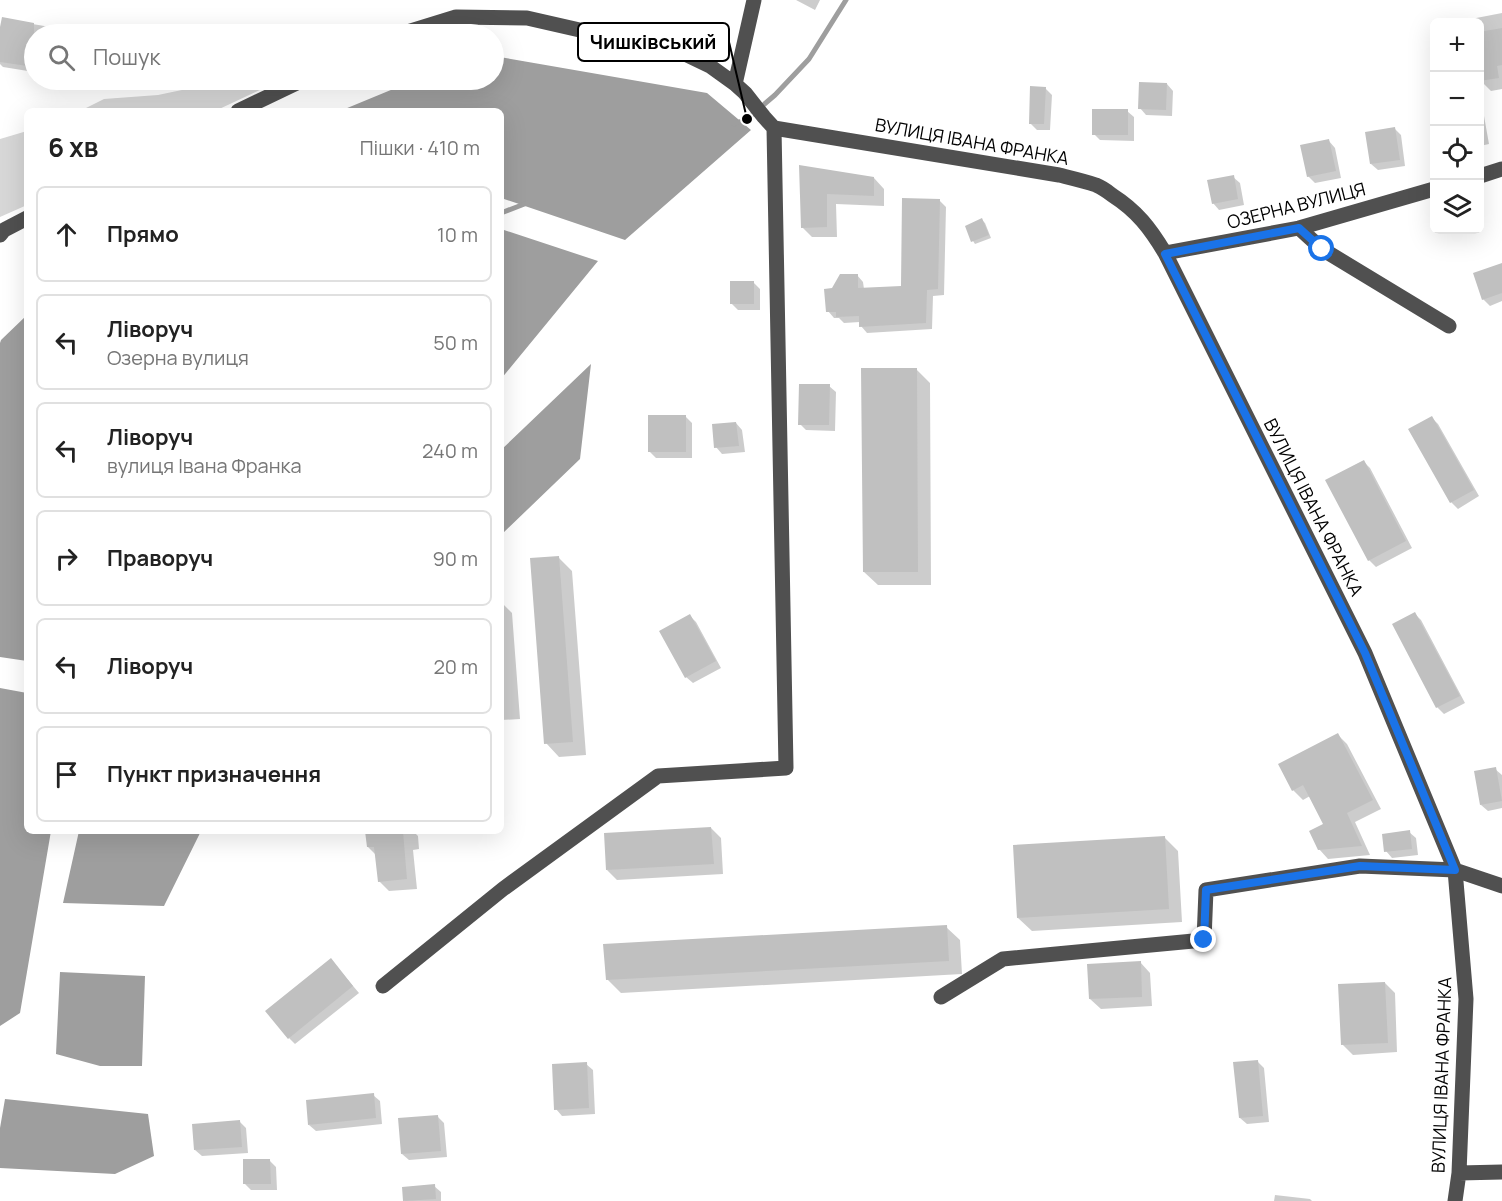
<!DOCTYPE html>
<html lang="uk">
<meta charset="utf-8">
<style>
body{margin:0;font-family:Manrope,sans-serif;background:#f2f2f2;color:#222}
.controls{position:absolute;right:18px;top:18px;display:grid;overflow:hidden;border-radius:9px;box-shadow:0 6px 24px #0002}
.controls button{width:54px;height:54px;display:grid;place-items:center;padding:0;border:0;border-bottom:2px solid #e0e0e0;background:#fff;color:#222;font:30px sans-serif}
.stop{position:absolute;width:18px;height:18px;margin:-14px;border:4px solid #1a73e8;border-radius:50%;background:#fff}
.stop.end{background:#1a73e8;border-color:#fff;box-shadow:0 2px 6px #0008}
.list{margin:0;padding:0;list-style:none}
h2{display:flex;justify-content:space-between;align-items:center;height:78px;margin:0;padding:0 24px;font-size:26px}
h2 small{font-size:20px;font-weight:400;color:#767676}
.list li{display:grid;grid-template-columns:39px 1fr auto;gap:18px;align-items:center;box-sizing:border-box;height:96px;margin:0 12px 12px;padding:0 12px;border:2px solid #e0e0e0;border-radius:9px}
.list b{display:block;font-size:22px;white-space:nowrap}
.list p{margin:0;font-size:20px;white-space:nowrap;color:#767676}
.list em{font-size:20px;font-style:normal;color:#767676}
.icon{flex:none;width:33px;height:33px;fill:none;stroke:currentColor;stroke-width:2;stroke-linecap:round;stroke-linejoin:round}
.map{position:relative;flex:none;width:1502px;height:1201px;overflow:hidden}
.search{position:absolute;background:#fff;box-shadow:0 6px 24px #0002;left:24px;top:24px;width:480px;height:66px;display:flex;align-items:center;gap:15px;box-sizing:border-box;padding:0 21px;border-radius:33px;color:#767676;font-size:22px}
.panel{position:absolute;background:#fff;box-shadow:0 6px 24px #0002;left:24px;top:108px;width:480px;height:726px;border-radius:9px}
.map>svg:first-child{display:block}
.green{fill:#d7d7d7}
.water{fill:#9e9e9e}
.shadow{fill:#0003}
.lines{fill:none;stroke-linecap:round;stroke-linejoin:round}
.stream{stroke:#9e9e9e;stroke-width:5}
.building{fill:#c0c0c0}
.minor{stroke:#505050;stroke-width:15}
.route{stroke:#1a73e8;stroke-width:8}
.labels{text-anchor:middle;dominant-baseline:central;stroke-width:6;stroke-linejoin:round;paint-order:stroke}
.street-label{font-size:18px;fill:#000;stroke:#fff}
.leader{fill:none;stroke:#000;stroke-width:2}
.callout-dot{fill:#000;stroke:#fff;stroke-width:2}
.callout{fill:#fff;stroke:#000;stroke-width:2}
.callout-label{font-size:20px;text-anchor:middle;font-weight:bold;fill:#000}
</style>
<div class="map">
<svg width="1502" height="1201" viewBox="0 0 1502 1201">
<rect width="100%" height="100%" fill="#fff"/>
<!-- green -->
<path class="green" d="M226,80H281L215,111H80L104,99L158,95L220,82Z
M27,131V205L0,217V139Z"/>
<!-- water -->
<path class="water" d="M494,56L707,93L751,130L625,240L501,198V111H340L415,80H494Z
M501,229L598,261L501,379Z
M27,315V661L0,657V343L1,340Z
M591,364L580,459L501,535V450Z
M0,688L27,693V831H51L20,1013L0,1026Z
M79,831H201L164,906L63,903Z
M60,972L145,976L142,1066H100L56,1054Z
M5,1099L148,1114L154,1156L115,1174L0,1168V1128Z"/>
<!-- shadow -->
<path class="shadow" d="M796,0H820L815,10Z
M1502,13V89L1491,91L1480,80V22H1471V19Z
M3,19L56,28L62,34H34V72L3,67L0,64V37Z
M1167,84L1173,91L1172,116L1146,115L1140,108Z
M1045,88L1052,95L1050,130H1037L1030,123Z
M1480,97L1481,99L1489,144L1480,146Z
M1127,111L1134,117V141L1100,140L1094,134Z
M1394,128L1401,135L1405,166L1378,170L1371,164Z
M1329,141L1335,148L1341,178L1315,183L1308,176Z
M800,167L874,178L884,189V206L836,204L837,237H812L802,227Z
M1233,177L1240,183L1244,205L1219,210L1213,203Z
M939,200L946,207L944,295L933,296L932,329L867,333L861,326L860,322L844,323L839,318H834L828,311L833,290L857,275L863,282L864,289L903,287Z
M982,220L985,223L991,238L975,244L973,241Z
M1502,264V301L1490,306L1483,299Z
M753,282L760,289V310H738L731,303Z
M916,369L930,383L931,585H878L864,572Z
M829,386L836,392L835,431L806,430L800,424Z
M686,417L692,423V458H656L649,451Z
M1432,418L1438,424L1479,496L1458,509L1451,502Z
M736,423L742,430L745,452L722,454L716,447Z
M1363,461L1370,468L1412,548L1376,567L1369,560L1327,480Z
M559,558L572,571L586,755L559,757L546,743Z
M501,602L512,613L520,719L501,720Z
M1415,614L1421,620L1465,703L1444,714L1437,707L1394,625Z
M690,616L696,622L721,668L693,683L686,677Z
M1338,735L1347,744L1381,809L1355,822L1370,855L1328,859L1319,849L1325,824L1310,796L1303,800L1293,790L1280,765Z
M1495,769L1502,775V808L1488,811L1481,805Z
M711,828L721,838L723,874L617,880L607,870Z
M367,831H413L418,836L419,849L413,850L417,889L389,891L379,881L376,855L368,847Z
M1409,832L1416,838L1418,855L1392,858L1386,851Z
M1165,838L1178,851L1182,922L1032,931L1018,918Z
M946,927L960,940L962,974L621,993L607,979Z
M1140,962L1150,973L1152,1006L1101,1009L1090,999Z
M337,967L359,993L295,1044L289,1038Z
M1385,983L1395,993L1397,1052L1353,1055L1342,1044Z
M1257,1061L1264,1068L1269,1122L1247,1124L1240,1118Z
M586,1064L593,1070L595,1114L562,1116L556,1109Z
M373,1095L380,1101L382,1124L316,1131L309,1125Z
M437,1116L444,1123L447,1157L409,1160L402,1154Z
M239,1121L246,1128L248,1153L202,1156L195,1150Z
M269,1160L276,1167L277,1190H251L245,1184Z
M434,1186L441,1192V1201H405L404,1188Z
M1275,1195L1310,1199L1312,1201H1274Z"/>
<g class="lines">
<!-- stream -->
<path class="stream" d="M734,124L747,119L775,95L809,59L846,0
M501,213L527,203"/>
</g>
<!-- building -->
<path class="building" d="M2,17L34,23V67L0,62V27Z
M1502,28V65L1497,66L1499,78L1479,81V32Z
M1139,82L1167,83L1166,110L1138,109Z
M1030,86L1046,87L1044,124H1029Z
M1092,109H1128V135H1092Z
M1395,127L1400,160L1370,164L1365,132Z
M1329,139L1336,171L1307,177L1300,145Z
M799,165L874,177V196L827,194V227L801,228Z
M1234,175L1238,199L1212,204L1207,180Z
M902,198L940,199L938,289L927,290L926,323L859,327V316L836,317V312H826L824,289L832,288L840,274H858V288L901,286Z
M982,218L989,235L971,242L965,226Z
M1502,263V293L1482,300L1473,273Z
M730,281H754V304H730Z
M861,368H917L918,572H863Z
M799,384H830L829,425H798Z
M648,415H686V452H648Z
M1432,416L1474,490L1450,503L1408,429Z
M736,422L739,446L714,448L712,424Z
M1364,460L1406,541L1368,561L1325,480Z
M559,556L573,742L544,744L530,558Z
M1415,612L1460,696L1436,708L1392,624Z
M690,614L716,661L685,678L659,631Z
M1338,733L1373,800L1347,813L1362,846L1318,850L1309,831L1323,824L1303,785L1292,791L1278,764Z
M1496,767L1502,801L1480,805L1474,771Z
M711,827L714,864L606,870L604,833Z
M1410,830L1412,849L1384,852L1382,834Z
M365,831H403L407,879L378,882L374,847H367Z
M1165,836L1169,909L1017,918L1013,845Z
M947,925L949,961L606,980L603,944Z
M331,958L353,986L288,1039L265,1011Z
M1141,961L1142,997L1089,999L1087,964Z
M1385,982L1388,1043L1341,1045L1338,984Z
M1258,1060L1263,1116L1239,1118L1233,1062Z
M587,1062L589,1108L554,1110L552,1064Z
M374,1093L376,1118L308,1125L306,1100Z
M438,1115L441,1151L401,1154L398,1118Z
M240,1120L242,1147L194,1150L192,1124Z
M243,1159H270L271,1184H243Z
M435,1184L436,1199L403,1201L402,1187Z"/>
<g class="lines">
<!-- minor -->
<path class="minor" d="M735,84L754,0
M238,111L303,80
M774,128L1059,175C1071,178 1084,181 1096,185C1101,187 1107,191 1112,195C1137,211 1150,228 1165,253L1365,653L1455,870L1466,999L1459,1173L1455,1201
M1480,176L1502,169
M1299,228L1322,249L1449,326
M0,235L4,230L27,218
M1165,253L1299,228L1434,189
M383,986L503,889L658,776L786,768L774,128L764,117L745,93L735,84L710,66L685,54L527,18L456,17L401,34
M941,997L1003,959L1204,940L1206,890L1360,866L1455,870L1502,886
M1459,1173L1502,1172"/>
</g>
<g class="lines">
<!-- route -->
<path class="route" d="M1204,940L1206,890L1360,866L1455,870L1365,653L1165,254L1299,228L1322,249"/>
</g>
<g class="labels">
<!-- street labels -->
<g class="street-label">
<text transform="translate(972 141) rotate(10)">ВУЛИЦЯ ІВАНА ФРАНКА</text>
<text transform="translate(1296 205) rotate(-14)">ОЗЕРНА ВУЛИЦЯ</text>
<text transform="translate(1314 507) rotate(63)">ВУЛИЦЯ ІВАНА ФРАНКА</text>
<text transform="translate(1441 1075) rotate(-88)">ВУЛИЦЯ ІВАНА ФРАНКА</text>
</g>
</g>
<!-- callouts -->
<path class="leader" d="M747 119L729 42"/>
<circle class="callout-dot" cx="747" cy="119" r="6"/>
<rect class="callout" x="578" y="23" width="151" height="38" rx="6"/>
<g class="callout-label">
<text x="653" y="49">Чишківський</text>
</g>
</svg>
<div class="controls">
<button>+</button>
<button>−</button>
<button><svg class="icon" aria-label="locate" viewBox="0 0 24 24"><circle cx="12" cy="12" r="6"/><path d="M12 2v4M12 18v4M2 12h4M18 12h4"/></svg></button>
<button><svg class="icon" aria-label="layers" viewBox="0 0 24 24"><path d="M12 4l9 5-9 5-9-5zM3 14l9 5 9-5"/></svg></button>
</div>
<div class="stop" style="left:1322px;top:249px"></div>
<div class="stop end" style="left:1204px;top:940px"></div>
<div class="search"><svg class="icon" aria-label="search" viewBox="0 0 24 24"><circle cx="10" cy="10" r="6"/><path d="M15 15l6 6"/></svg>Пошук</div>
<section class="panel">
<h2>6 хв<small>Пішки · 410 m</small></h2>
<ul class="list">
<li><svg class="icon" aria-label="ahead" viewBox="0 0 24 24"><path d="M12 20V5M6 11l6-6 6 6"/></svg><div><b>Прямо</b></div><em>10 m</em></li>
<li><svg class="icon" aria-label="left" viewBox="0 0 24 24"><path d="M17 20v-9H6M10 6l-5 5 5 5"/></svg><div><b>Ліворуч</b><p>Озерна вулиця</p></div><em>50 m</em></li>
<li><svg class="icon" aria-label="left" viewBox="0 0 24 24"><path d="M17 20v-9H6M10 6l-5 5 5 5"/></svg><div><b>Ліворуч</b><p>вулиця Івана Франка</p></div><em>240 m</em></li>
<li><svg class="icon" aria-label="right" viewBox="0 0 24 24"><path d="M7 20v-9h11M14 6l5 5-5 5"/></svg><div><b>Праворуч</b></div><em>90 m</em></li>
<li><svg class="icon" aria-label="left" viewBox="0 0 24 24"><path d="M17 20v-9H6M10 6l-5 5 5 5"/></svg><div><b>Ліворуч</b></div><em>20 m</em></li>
<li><svg class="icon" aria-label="arrive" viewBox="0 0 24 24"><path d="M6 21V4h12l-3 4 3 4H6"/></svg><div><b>Пункт призначення</b></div></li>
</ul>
</section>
</div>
